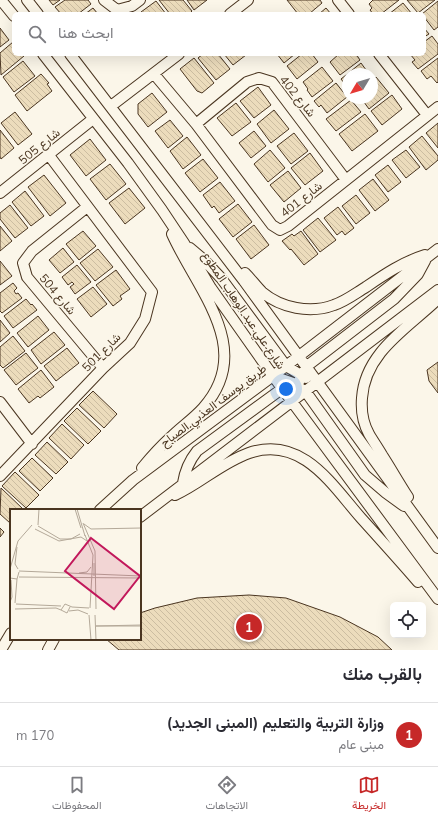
<!DOCTYPE html>
<html lang="ar">
<meta charset="utf-8">
<style>
body{margin:0;font-family:Mulish,Vazirmatn,sans-serif;background:#f2f2f3;color:#2b2b33;direction:rtl}
.controls{position:absolute;right:12px;bottom:12px;display:grid;overflow:hidden;border-radius:6px;box-shadow:0 4px 16px #0002}
.controls button{width:36px;height:36px;display:grid;place-items:center;padding:0;border:0;border-bottom:1px solid #e1e1e2;background:#fff;color:#2b2b33;font:20px sans-serif}
.compass{position:absolute;left:342px;top:68px;width:36px;height:36px;border-radius:50%;background:#fff;box-shadow:0 4px 16px #0002;rotate:232deg}
.you{position:absolute;left:286px;top:389px;width:14px;height:14px;margin:-10px;border:3px solid #fff;border-radius:50%;background:#1a73e8;box-shadow:0 0 0 6px #1a73e833}
.badge{display:grid;place-items:center;width:26px;height:26px;border-radius:50%;background:#c62828;color:#fff;font-size:13px;font-weight:700}
.pin{position:absolute;translate:-50% -50%;border:2px solid #fff;box-shadow:0 1px 4px #0006}
.list{margin:0;padding:0;list-style:none}
h2{display:flex;justify-content:space-between;align-items:center;height:52px;margin:0;padding:0 16px;font-size:17px}
h2 small{font-size:13px;font-weight:400;color:#7c7c81}
.list li{display:grid;grid-template-columns:26px 1fr auto;gap:12px;align-items:center;box-sizing:border-box;height:64px;padding:0 16px;border-top:1px solid #e1e1e2}
.list b{display:block;font-size:15px;white-space:nowrap}
.list p{margin:0;font-size:13px;white-space:nowrap;color:#7c7c81}
.list em{font-size:13px;font-style:normal;color:#7c7c81}
.icon{flex:none;width:22px;height:22px;fill:none;stroke:currentColor;stroke-width:2;stroke-linecap:round;stroke-linejoin:round}
.map{position:relative;flex:none;width:438px;height:650px;overflow:hidden;direction:ltr}
.search{position:absolute;background:#fff;box-shadow:0 4px 16px #0002;left:12px;right:12px;top:12px;height:44px;display:flex;align-items:center;gap:10px;box-sizing:border-box;padding:0 14px;border-radius:6px;color:#7c7c81;font-size:15px}
.sheet{height:116px;background:#fff}
nav{display:flex;justify-content:space-around;align-items:center;box-sizing:border-box;height:56px;border-top:1px solid #e1e1e2;background:#fff;font-size:11px;color:#7c7c81}
nav a{display:grid;justify-items:center;gap:2px}
nav .on{color:#c62828}
.map>svg:first-child{display:block}
.building{fill:url(#building-back-hatch);stroke:#4a3520}
.lines{fill:none;stroke-linecap:round;stroke-linejoin:round}
.minor-casing{stroke:#4a3520;stroke-width:12}
.minor{stroke:#fbf6e9;stroke-width:10}
.labels{text-anchor:middle;dominant-baseline:central;stroke-width:3;stroke-linejoin:round;paint-order:stroke}
.street-label{font-size:12px;fill:#4a3520;stroke:#fbf6e9}
.inset-road{fill:none;stroke:#b4a999;stroke-width:1}
.view{fill:#c2185b;fill-opacity:0.15;stroke:#c2185b;stroke-width:2}
.inset-edge{fill:none;stroke:#4a3520;stroke-width:2}
</style>
<div class="map">
<svg width="438" height="650" viewBox="0 0 438 650">
<defs>
<pattern id="building-back-hatch" width="6" height="6" patternUnits="userSpaceOnUse"><rect width="6" height="6" fill="#ecdcbc"/><path d="M-1 5l2 2M0 0l6 6M5-1l2 2" fill="none" stroke="#ccbda1"/></pattern>
</defs>
<rect width="100%" height="100%" fill="#fbf6e9"/>
<!-- building -->
<path class="building" d="M49,0H60L53,5Z
M65,0H88L91,4L78,14H61L55,7Z
M159,0H183L192,11L189,14H170Z
M187,0H207L194,10Z
M287,0H320L322,3L309,14H298Z
M373,0H399L381,14H373L370,10L372,8L369,4Z
M407,0H435L418,13Z
M156,1L166,14H143L141,12Z
M438,1V27L434,30L424,17V14H422Z
M403,3L412,14H389Z
M93,8L98,14H85Z
M326,8L331,14H319Z
M0,28L9,40L0,47Z
M424,28L429,34L424,37Z
M432,36L438,44V54L418,69L412,62L415,60L410,54H424V42Z
M13,42L14,54H23L24,56L1,75L0,53Z
M203,54H218L230,69L216,80L198,58Z
M224,54H245L246,55L233,65Z
M277,54H295L284,63Z
M302,54H312L318,62L297,79L287,66Z
M339,54H356L360,60L340,75L330,62Z
M194,58L214,83L202,93L197,91L180,69Z
M438,58V82L437,83L431,76L427,79L421,71Z
M23,61L35,76L14,92L3,77Z
M361,63L369,74H348V88L341,79Z
M322,67L333,81L312,97L307,90L308,89L303,82Z
M41,74L49,83L47,84L52,91L27,111L15,95Z
M376,77L389,93L369,109L361,98H372V81Z
M336,83L347,97L327,113L321,105L319,107L314,101Z
M258,87L271,105L254,118L240,101Z
M152,93L167,112L148,127L138,114V104Z
M392,95L402,109L382,125L371,111Z
M351,100L361,112L336,131L326,119Z
M236,103L251,122L232,136L217,118Z
M274,110L289,129L271,143L257,124Z
M15,112L32,134L18,145L1,123Z
M365,114L378,131L352,151L339,134Z
M170,120L183,136L168,148L155,131Z
M438,123V148L426,133Z
M0,130L14,148L1,159L0,157Z
M254,131L266,146L251,158L239,143Z
M294,133L308,151L291,164L277,146Z
M422,136L438,156V160L426,170L409,147Z
M187,137L201,155L183,169L170,151Z
M90,139L106,160L86,176L70,155Z
M270,150L285,168L268,182L254,164Z
M406,150L420,167L406,178L392,160Z
M310,153L323,171L305,185L291,168Z
M203,159L218,178L200,192L185,173Z
M110,164L126,184L106,200L90,179Z
M388,165L401,182L388,192L375,175Z
M288,171L301,188L284,202L270,185Z
M44,175L66,203L50,216L28,187Z
M373,179L389,200L375,211L359,190Z
M220,182L235,201L219,213L214,206L212,208L203,195Z
M129,188L145,208L125,224L109,203Z
M25,191L44,216L31,226L12,202Z
M356,195L370,213L356,224L342,206Z
M238,204L252,222L233,237L219,219Z
M10,205L28,228L15,238L0,219V213Z
M338,207L354,228L345,235L342,231L337,235L324,218Z
M318,218L336,240L320,252L303,230Z
M254,225L269,245L251,259L236,239Z
M0,226L12,241L0,251Z
M83,231L96,246L79,260L66,244Z
M301,231L318,254L304,265L291,249L290,250L282,241L292,234L294,236Z
M63,248L74,262L60,273L49,260Z
M98,249L113,267L95,281L80,263Z
M0,261L12,276L0,285Z
M77,265L91,282L75,294L70,287L74,284L72,282L68,285L62,277Z
M116,270L130,289L120,296L122,299L113,306L96,285Z
M13,283L17,288L14,291L16,294L18,293L22,298L2,313L0,311V293Z
M93,287L107,304L91,317L77,299Z
M26,299L31,305L32,304L37,310L13,328L4,316Z
M38,316L49,330L28,347L17,333Z
M0,320L10,333L0,342Z
M54,332L65,345L41,364L31,350Z
M13,336L25,351L3,368L0,365V347Z
M67,348L79,363L56,381L44,366Z
M26,353L38,368L16,385L4,370Z
M438,362V393L429,381L427,370Z
M41,370L54,387L40,398L38,396L29,403L18,389Z
M93,391L117,414L104,428L79,405Z
M77,408L101,431L88,444L64,421Z
M62,424L84,445L71,459L49,438Z
M47,442L68,462L56,474L35,455Z
M32,458L53,478L40,491L19,471Z
M15,472L39,495L26,508L2,486Z
M1,488L23,509L11,510V522L10,523L0,514Z
M0,528L4,532L0,537Z
M249,595L286,598L340,617L378,637L392,650H119L106,639H140V613L155,608L197,598Z"/>
<g class="lines">
<!-- minor casing -->
<g class="minor-casing">
<path id="minor" d="M1,0L14,16
M27,0L38,14
M104,0L117,10L132,6L140,0
M338,0L349,14
M230,14L248,0
M43,54L128,163L162,210L184,243L211,288L273,376L438,599
M70,54L244,281L438,548
M379,54L427,115
M154,74L196,124L272,225L280,230L288,226L438,107
M111,106L179,54
M196,124L247,82L259,78L272,82L346,180
M0,193L93,119
M87,207L32,251L23,263L27,277L103,368
M190,248L203,259L221,278L286,366L306,378
M245,273C251,279 256,286 262,292C281,308 310,314 334,305C346,301 356,293 366,287C385,274 403,262 425,255
M273,376L293,383L306,392L365,475L386,493L404,506
M0,402L32,444
M292,402L301,376L307,366L394,299L418,274L425,261
M142,468C151,457 161,446 171,437C181,427 193,419 203,408C256,349 197,290 172,234
M0,476L103,368L130,343L145,319L152,292L48,154
M183,483C185,470 189,461 197,451L283,388L286,383
M175,495C201,483 221,463 249,453C302,435 332,485 361,518C380,539 399,560 418,582
M408,497C399,483 391,469 382,455C378,448 373,441 369,434C363,423 361,410 362,398C365,352 408,328 438,299
M100,510L133,480L273,376L438,249
M140,517L438,290
M1,650L11,633
M48,650L54,639"/>
</g>
<!-- minor -->
<use href="#minor" class="minor"/>
</g>
<g class="labels">
<!-- street labels -->
<g class="street-label">
<text transform="translate(298 96) rotate(51)">شارع 402</text>
<text transform="translate(39 146) rotate(-39)">شارع 505</text>
<text transform="translate(301 199) rotate(-38)">شارع 401</text>
<text transform="translate(58 294) rotate(50)">شارع 504</text>
<text transform="translate(244 310) rotate(56)">شارع علي عبد الوهاب المطوع</text>
<text transform="translate(101 352) rotate(-45)">شارع 501</text>
<text transform="translate(213 405) rotate(-37)">طريق يوسف العذبي الصباح</text>
</g>
</g>
<!-- overview -->
<g transform="translate(10 509)">
<rect width="131" height="131" fill="#fbf6e9"/>
<path class="inset-road" d="M65,0L71,19M67,0L75,27M73,14L85,42L86,100M74,15L81,20L131,19M28,16L29,0M28,17L50,30H61L70,25M25,20L49,32L71,28L77,32M75,26L83,46L80,99M7,38L5,55L8,60M84,54V67M0,60L8,32L22,16M9,62L131,67M69,64L77,63L81,58M9,68L131,69M0,69L7,70L9,63M0,93L2,88L1,71M5,94L7,70M6,95L51,97M60,98L57,104L51,101L55,95L62,98L79,99M5,100L46,99L51,101M59,102L68,101L78,105M79,106L81,131M85,106L86,131M131,116L86,117H131"/>
<path class="view" d="M81,29L130,67L104,100L55,62Z"/>
<rect width="131" height="131" class="inset-edge"/>
</g>
</svg>
<div class="controls">
<button><svg class="icon" aria-label="locate" viewBox="0 0 24 24"><circle cx="12" cy="12" r="6"/><path d="M12 2v4M12 18v4M2 12h4M18 12h4"/></svg></button>
</div>
<svg class="compass" viewBox="-18 -18 36 36"><path d="M0-13l5 13h-10z" fill="#e53935"/><path d="M0 13l5-13h-10z" fill="#7c7c81"/></svg>
<div class="you"></div>
<div class="pin badge" style="left:249px;top:627px">1</div>
<div class="search"><svg class="icon" aria-label="search" viewBox="0 0 24 24"><circle cx="10" cy="10" r="6"/><path d="M15 15l6 6"/></svg>ابحث هنا</div>
</div>
<section class="sheet">
<h2>بالقرب منك<small></small></h2>
<ul class="list">
<li><span class="badge">1</span><div><b>وزارة التربية والتعليم (المبنى الجديد)</b><p>مبنى عام</p></div><em>170 m</em></li>
</ul>
</section>
<nav>
<a class="on"><svg class="icon" aria-label="map" viewBox="0 0 24 24"><path d="M3 6l6-2 6 2 6-2v14l-6 2-6-2-6 2zM9 4v14M15 6v14"/></svg>الخريطة</a>
<a><svg class="icon" aria-label="directions" viewBox="0 0 24 24"><path d="M12 3l9 9-9 9-9-9zM9 14v-3h6M13 9l2 2-2 2"/></svg>الاتجاهات</a>
<a><svg class="icon" aria-label="saved" viewBox="0 0 24 24"><path d="M7 4h10v16l-5-4-5 4z"/></svg>المحفوظات</a>
</nav>
